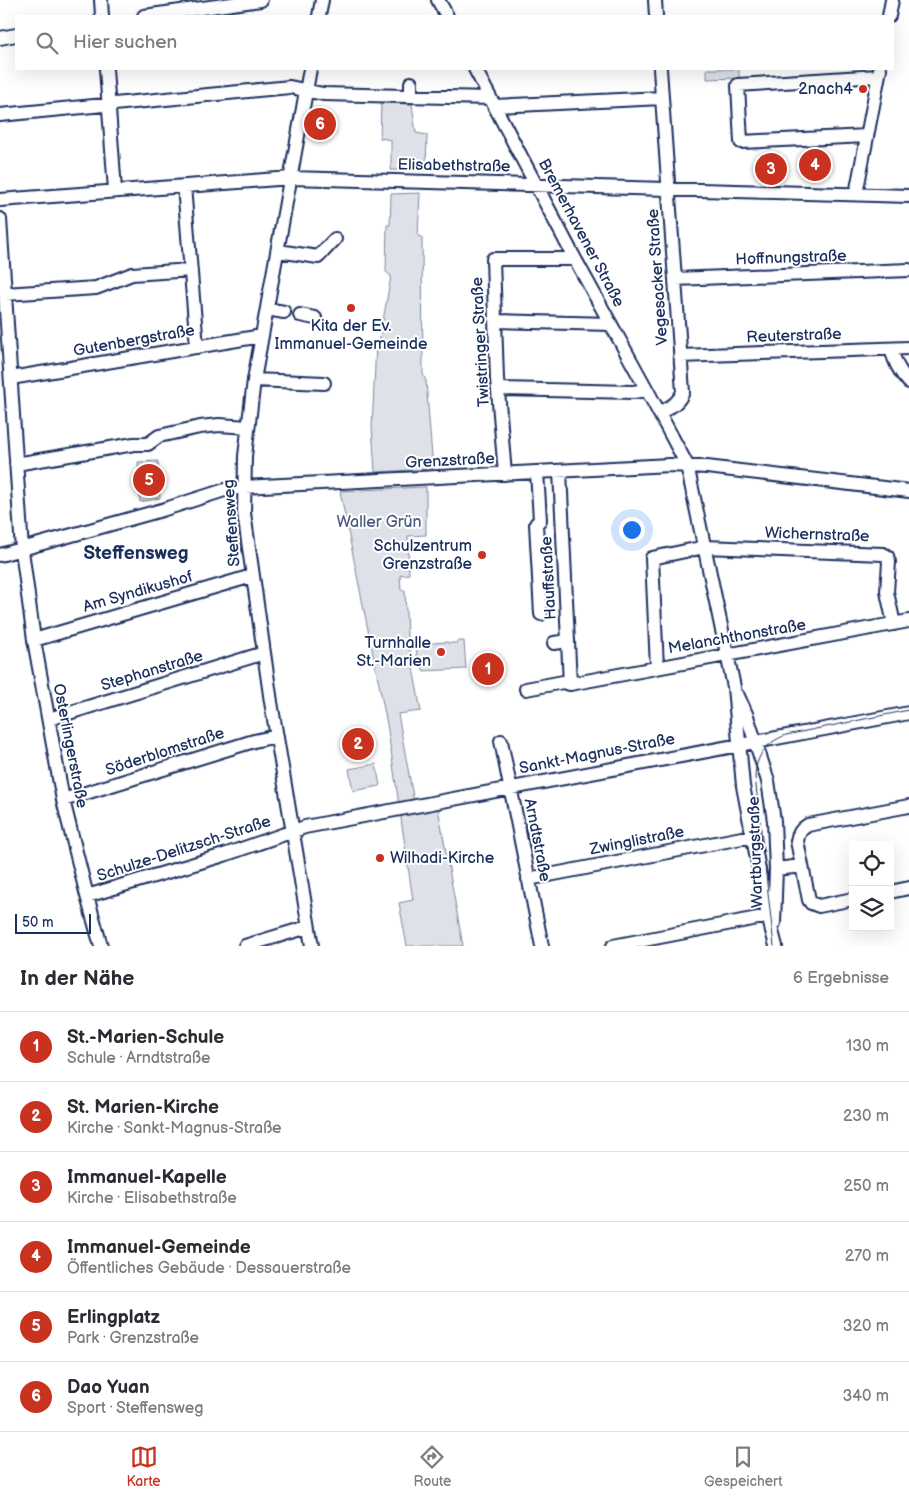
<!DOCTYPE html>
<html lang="de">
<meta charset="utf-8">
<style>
body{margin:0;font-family:"Balsamiq Sans",sans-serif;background:#f2f2f3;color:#2b2b33}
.controls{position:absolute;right:15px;bottom:15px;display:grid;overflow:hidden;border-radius:0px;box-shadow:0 5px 20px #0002}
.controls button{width:45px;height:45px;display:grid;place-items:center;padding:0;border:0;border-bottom:1px solid #e1e1e2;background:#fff;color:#2b2b33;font:25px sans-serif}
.scale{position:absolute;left:15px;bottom:12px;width:76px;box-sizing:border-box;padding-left:5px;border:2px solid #1b2f5e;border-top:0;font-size:14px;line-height:18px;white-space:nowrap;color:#1b2f5e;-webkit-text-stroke:4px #fff;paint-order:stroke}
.you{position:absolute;left:631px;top:529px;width:18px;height:18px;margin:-12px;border:4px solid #fff;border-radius:50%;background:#1a73e8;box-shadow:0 0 0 8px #1a73e833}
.badge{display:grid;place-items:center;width:32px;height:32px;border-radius:50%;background:#c8321e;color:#fff;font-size:16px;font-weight:700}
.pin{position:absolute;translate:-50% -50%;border:2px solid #fff;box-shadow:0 1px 5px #0006}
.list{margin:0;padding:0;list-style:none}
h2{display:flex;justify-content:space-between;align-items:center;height:65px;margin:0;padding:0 20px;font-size:21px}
h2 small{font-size:16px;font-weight:400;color:#7c7c81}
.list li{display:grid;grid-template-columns:32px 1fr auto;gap:15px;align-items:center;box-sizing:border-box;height:70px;padding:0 20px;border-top:1px solid #e1e1e2}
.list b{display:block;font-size:19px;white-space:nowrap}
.list p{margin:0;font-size:16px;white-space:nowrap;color:#7c7c81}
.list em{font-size:16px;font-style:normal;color:#7c7c81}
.icon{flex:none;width:28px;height:28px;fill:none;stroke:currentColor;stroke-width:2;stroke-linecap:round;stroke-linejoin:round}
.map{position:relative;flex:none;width:909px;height:946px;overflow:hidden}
.search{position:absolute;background:#fff;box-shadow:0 5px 20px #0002;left:15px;right:15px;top:15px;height:55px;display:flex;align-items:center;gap:12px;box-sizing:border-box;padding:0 18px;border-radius:0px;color:#7c7c81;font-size:19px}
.sheet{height:485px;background:#fff}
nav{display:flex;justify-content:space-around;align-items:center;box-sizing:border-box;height:70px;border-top:1px solid #e1e1e2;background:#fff;font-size:14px;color:#7c7c81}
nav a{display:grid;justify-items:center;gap:2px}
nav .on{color:#c8321e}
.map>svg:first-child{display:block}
.green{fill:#dee1e7;stroke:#7c88a2}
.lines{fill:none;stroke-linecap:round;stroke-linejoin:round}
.minor-casing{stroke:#1b2f5e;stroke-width:16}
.minor{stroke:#fff;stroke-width:12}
.tram{stroke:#1b2f5e;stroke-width:1}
.poi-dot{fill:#c8321e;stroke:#fff;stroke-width:2}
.labels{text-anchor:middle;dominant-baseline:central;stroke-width:4;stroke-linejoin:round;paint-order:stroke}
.poi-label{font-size:16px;fill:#1b2f5e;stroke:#fff;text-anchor:end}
.street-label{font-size:16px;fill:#1b2f5e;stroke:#fff}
.park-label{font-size:16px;fill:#4c5c80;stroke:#fff}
.quarter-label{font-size:19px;font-weight:bold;fill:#1b2f5e;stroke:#fff}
</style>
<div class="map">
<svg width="909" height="946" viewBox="0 0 909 946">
<rect width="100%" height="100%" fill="#fff"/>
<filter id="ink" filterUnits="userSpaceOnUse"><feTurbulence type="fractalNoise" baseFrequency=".02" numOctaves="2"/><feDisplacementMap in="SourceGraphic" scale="10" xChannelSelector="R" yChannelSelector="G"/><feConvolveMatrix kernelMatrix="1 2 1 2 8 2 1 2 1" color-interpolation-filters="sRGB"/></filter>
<g filter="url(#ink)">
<!-- green -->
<path class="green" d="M707,69H739V78L707,79Z
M381,103L412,104L416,133L427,135L426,170H391V140L380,138Z
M420,193L418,236L422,237L423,374L426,381L433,469L375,472L372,427L376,344L379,343L391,276L386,272L387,225H390L391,194Z
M158,461L160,498L140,502L138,462Z
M426,487V535L408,536L409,574L400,575L401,590H405L407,635L421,711L398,714L416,813L438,808L463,946H407L399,903L413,900L387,724L340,491Z
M457,641H464L466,669L423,671L422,659H417L416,644L448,642V643H457Z
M376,764L380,786L353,791L349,769Z"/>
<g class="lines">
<!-- minor casing -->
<g class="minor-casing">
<path id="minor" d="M101,0L102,16
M438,0L447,16
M655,0L656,16
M144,16L261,0
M319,16L322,0
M889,16L892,0
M0,38L16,35
M106,69L115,190
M310,69L254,380L245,456L244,513L271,702L312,946
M475,69L575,259L647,390L687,465L734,687L743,786L768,916L776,946
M411,96V83
M494,106L662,98
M0,115L290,87L323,94L490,98
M867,136L741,142L738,85L878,76
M184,186L197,347
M856,194L880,69
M0,200L291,178L909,196
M0,219L22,550L34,640L63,800L87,896L101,946
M278,251L318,257L335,239
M675,279L909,270
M5,294L96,288L132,274L191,270
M267,309L284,312
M300,315L315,318
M495,321L611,324
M891,349C895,362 899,372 909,382
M680,356L909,348
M11,378L262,336
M254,380L324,383
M499,389L633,392L647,390
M659,413C670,407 678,404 683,392L660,69
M16,464L134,444H148L159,436L200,427L219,425L248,427
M560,471L570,684
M537,472L540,520L536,524L541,614
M505,474L497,379L493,259H575
M0,555L162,510L228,489L244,487L670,465L707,467L909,491
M34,640L252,576
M554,643L568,641
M657,668L652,558L705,547L883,554L887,556L889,562L887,592L894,624
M526,689L563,682L570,684L909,621
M738,696L747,716L768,781L774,821L776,869L774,923
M49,719L264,653
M501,741L542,946
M63,800L254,741L277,736
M776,869L802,866
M528,879L752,836
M890,892L909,888
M87,896L224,855L305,827L909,713
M819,906L811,903L809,900L797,841C798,833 801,829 808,825L909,806
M819,906L853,899
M245,946L308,927
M613,946L768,916"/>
</g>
<!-- minor -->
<use href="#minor" class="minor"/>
<!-- tram -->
<path class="tram" d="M774,946L755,777C756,755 766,743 786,735L909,710"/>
</g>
</g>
<!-- markers -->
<g class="poi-dot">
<circle cx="863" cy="89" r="5"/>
<circle cx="351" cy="308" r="5"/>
<circle cx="482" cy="555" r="5"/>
<circle cx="441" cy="652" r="5"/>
<circle cx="380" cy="858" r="5"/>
</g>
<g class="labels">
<!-- poi labels -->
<g class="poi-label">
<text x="853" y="89">2nach4</text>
<text x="351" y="326" text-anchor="middle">Kita der Ev.<tspan x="351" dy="18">Immanuel-Gemeinde</tspan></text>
<text x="472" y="546">Schulzentrum<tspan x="472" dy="18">Grenzstraße</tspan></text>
<text x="431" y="643">Turnhalle<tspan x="431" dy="18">St.-Marien</tspan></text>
<text x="390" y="858" text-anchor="start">Wilhadi-Kirche</text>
</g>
<!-- street labels -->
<g class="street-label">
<text transform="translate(454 166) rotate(1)">Elisabethstraße</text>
<text transform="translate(581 233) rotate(62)">Bremerhavener Straße</text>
<text transform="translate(791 258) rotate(-2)">Hoffnungstraße</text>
<text transform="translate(658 277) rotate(-94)">Vegesacker Straße</text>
<text transform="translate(794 336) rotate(-2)">Reuterstraße</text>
<text transform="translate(134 341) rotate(-10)">Gutenbergstraße</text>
<text transform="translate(481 342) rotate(-93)">Twistringer Straße</text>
<text transform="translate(450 461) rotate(-3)">Grenzstraße</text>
<text transform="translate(232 523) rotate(-94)">Steffensweg</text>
<text transform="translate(817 535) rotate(2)">Wichernstraße</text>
<text transform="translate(549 578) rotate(-93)">Hauffstraße</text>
<text transform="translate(138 592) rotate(-16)">Am Syndikushof</text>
<text transform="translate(737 637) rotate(-10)">Melanchthonstraße</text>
<text transform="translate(152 671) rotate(-17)">Stephanstraße</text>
<text transform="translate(70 746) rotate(79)">Osterlingerstraße</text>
<text transform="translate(165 752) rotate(-18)">Söderblomstraße</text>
<text transform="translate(597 754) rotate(-11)">Sankt-Magnus-Straße</text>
<text transform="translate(537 840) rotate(79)">Arndtstraße</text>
<text transform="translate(637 841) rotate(-11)">Zwinglistraße</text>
<text transform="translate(184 849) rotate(-18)">Schulze-Delitzsch-Straße</text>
<text transform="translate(756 852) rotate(-92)">Wartburgstraße</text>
</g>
<!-- park labels -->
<g class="park-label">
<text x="379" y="522">Waller Grün</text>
</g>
<!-- quarter labels -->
<g class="quarter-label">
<text x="136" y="553">Steffensweg</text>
</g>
</g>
</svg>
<div class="controls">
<button><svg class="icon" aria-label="locate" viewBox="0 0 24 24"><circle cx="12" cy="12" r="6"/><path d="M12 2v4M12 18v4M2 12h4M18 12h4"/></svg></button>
<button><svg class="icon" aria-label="layers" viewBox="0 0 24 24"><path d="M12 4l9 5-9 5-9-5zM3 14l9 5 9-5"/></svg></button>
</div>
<div class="scale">50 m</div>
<div class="you"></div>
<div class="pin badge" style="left:488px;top:669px">1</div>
<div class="pin badge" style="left:358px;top:744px">2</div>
<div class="pin badge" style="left:771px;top:169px">3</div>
<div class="pin badge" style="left:815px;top:165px">4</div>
<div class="pin badge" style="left:149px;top:480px">5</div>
<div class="pin badge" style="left:320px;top:124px">6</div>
<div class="search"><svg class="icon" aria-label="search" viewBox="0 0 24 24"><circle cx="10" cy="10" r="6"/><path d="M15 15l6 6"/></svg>Hier suchen</div>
</div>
<section class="sheet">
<h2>In der Nähe<small>6 Ergebnisse</small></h2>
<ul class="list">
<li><span class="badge">1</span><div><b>St.-Marien-Schule</b><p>Schule · Arndtstraße</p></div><em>130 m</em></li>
<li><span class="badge">2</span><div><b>St. Marien-Kirche</b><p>Kirche · Sankt-Magnus-Straße</p></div><em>230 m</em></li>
<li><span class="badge">3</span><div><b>Immanuel-Kapelle</b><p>Kirche · Elisabethstraße</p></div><em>250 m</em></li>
<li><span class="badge">4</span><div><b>Immanuel-Gemeinde</b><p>Öffentliches Gebäude · Dessauerstraße</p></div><em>270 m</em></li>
<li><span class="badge">5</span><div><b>Erlingplatz</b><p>Park · Grenzstraße</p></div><em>320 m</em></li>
<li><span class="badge">6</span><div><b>Dao Yuan</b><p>Sport · Steffensweg</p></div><em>340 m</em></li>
</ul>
</section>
<nav>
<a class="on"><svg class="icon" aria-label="map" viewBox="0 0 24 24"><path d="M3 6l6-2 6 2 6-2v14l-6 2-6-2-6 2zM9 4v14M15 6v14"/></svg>Karte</a>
<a><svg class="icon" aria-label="directions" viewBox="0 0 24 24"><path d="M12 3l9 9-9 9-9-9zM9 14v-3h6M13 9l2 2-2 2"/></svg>Route</a>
<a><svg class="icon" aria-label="saved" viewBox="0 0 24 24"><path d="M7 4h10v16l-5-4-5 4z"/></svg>Gespeichert</a>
</nav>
